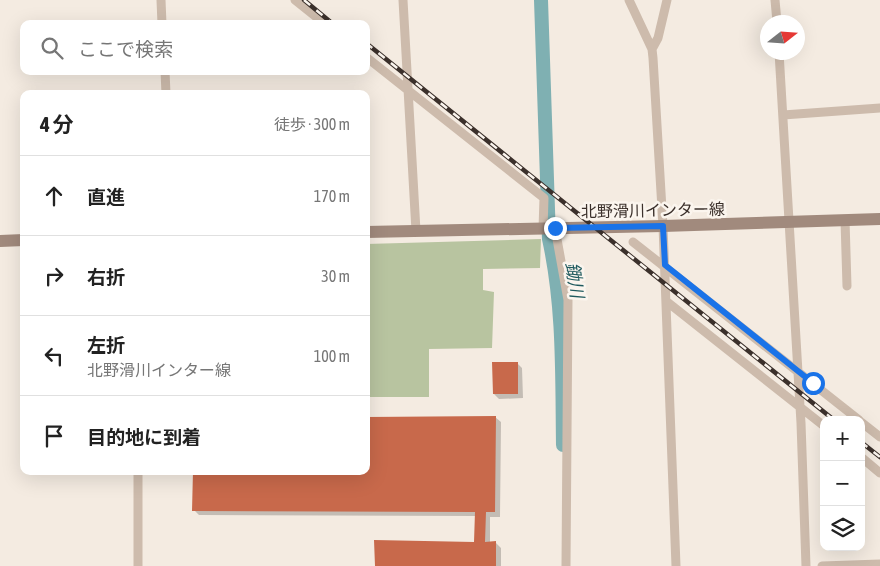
<!DOCTYPE html>
<html lang="ja">
<meta charset="utf-8">
<style>
body{margin:0;font-family:"Asap Condensed","Noto Sans JP",sans-serif;background:#f2f2f2;color:#222}
.controls{position:absolute;right:15px;bottom:15px;display:grid;overflow:hidden;border-radius:10px;box-shadow:0 5px 20px #0002}
.controls button{width:45px;height:45px;display:grid;place-items:center;padding:0;border:0;border-bottom:1px solid #e0e0e0;background:#fff;color:#222;font:25px sans-serif}
.compass{position:absolute;left:760px;top:15px;width:45px;height:45px;border-radius:50%;background:#fff;box-shadow:0 5px 20px #0002;rotate:73deg}
.stop{position:absolute;width:15px;height:15px;margin:-11px;border:4px solid #1a73e8;border-radius:50%;background:#fff}
.stop.end{background:#1a73e8;border-color:#fff;box-shadow:0 1px 5px #0008}
.list{margin:0;padding:0;list-style:none}
h2{display:flex;justify-content:space-between;align-items:center;height:65px;margin:0;padding:0 20px;font-size:21px}
h2 small{font-size:16px;font-weight:400;color:#767676}
.list li{display:grid;grid-template-columns:32px 1fr auto;gap:15px;align-items:center;box-sizing:border-box;height:80px;padding:0 20px;border-top:1px solid #e0e0e0}
.list b{display:block;font-size:19px;white-space:nowrap}
.list p{margin:0;font-size:16px;white-space:nowrap;color:#767676}
.list em{font-size:16px;font-style:normal;color:#767676}
.icon{flex:none;width:28px;height:28px;fill:none;stroke:currentColor;stroke-width:2;stroke-linecap:round;stroke-linejoin:round}
.map{position:relative;flex:none;width:880px;height:566px;overflow:hidden}
.search{position:absolute;background:#fff;box-shadow:0 5px 20px #0002;left:20px;top:20px;width:350px;height:55px;display:flex;align-items:center;gap:12px;box-sizing:border-box;padding:0 18px;border-radius:10px;color:#767676;font-size:19px}
.panel{position:absolute;background:#fff;box-shadow:0 5px 20px #0002;left:20px;top:90px;width:350px;height:385px;border-radius:10px}
.map>svg:first-child{display:block}
.green{fill:#b8c4a0}
.shadow{fill:#0003}
.lines{fill:none;stroke-linecap:round;stroke-linejoin:round}
.river{stroke:#7fb0b2;stroke-width:14}
.building{fill:#c8694b}
.street{stroke:#cdbbac;stroke-width:9}
.secondary{stroke:#a18a7d;stroke-width:12}
.rail-casing{stroke:#3b302b;stroke-width:4.5}
.rail{stroke:#fbf5ee;stroke-width:2.5;stroke-dasharray:8;stroke-linecap:butt}
.route{stroke:#1a73e8;stroke-width:6}
.labels{text-anchor:middle;dominant-baseline:central;stroke-width:5;stroke-linejoin:round;paint-order:stroke}
.street-label{font-size:16px;fill:#3b302b;stroke:#fbf5ee}
.water-label{font-size:18px;font-style:italic;fill:#1f5a5e;stroke:#fbf5ee}
</style>
<div class="map">
<svg width="880" height="566" viewBox="0 0 880 566">
<rect width="100%" height="100%" fill="#f4ebe1"/>
<!-- green -->
<path class="green" d="M541,239L540,268L483,269V290L494,292L492,348L429,349V397H366V244Z"/>
<!-- shadow -->
<path class="shadow" d="M517,363L522,368L523,398L499,399L494,394Z
M495,417L501,422L500,517H490V543H496L501,548V566H376L475,543L476,516L199,515L194,510L366,471Z"/>
<g class="lines">
<!-- river -->
<path class="river" d="M541,0L549,239C564,307 562,376 563,445"/>
</g>
<!-- building -->
<path class="building" d="M492,362H518V394H493Z
M496,416L495,512H486L485,542L496,541V566H375L374,540L474,542L475,512L192,511L193,471H366V417Z"/>
<g class="lines">
<!-- street -->
<path class="street" d="M161,0L162,24
M295,0L325,24
M403,0L416,231
M629,0L652,49L653,58L663,226L676,566
M775,0L777,22
M652,49L658,38L667,0
M779,52L801,423L806,566
M366,57L544,198L543,229
M165,71L166,94
M783,115L880,108
M845,220L847,286
M555,228L568,300L566,566
M633,242L859,420
M666,301L824,426
M861,422L880,437
M861,457L880,473
M138,566V471
M822,566L880,564"/>
<!-- secondary -->
<path class="secondary" d="M366,232L663,226L880,219
M0,241L24,240"/>
<!-- rail casing -->
<g class="rail-casing">
<path id="rail" d="M304,0L333,24
M366,43L834,420
M861,442L880,457"/>
</g>
<!-- rail -->
<use href="#rail" class="rail"/>
</g>
<g class="lines">
<!-- route -->
<path class="route" d="M555,228L663,226L665,265L813,383"/>
</g>
<g class="labels">
<!-- street labels -->
<g class="street-label">
<text transform="translate(653 210) rotate(-1)">北野滑川インター線</text>
</g>
<!-- water labels -->
<g class="water-label">
<text transform="translate(575 280) rotate(81)">鋤川</text>
</g>
</g>
</svg>
<div class="controls">
<button>+</button>
<button>−</button>
<button><svg class="icon" aria-label="layers" viewBox="0 0 24 24"><path d="M12 4l9 5-9 5-9-5zM3 14l9 5 9-5"/></svg></button>
</div>
<svg class="compass" viewBox="-18 -18 36 36"><path d="M0-13l5 13h-10z" fill="#e53935"/><path d="M0 13l5-13h-10z" fill="#767676"/></svg>
<div class="stop" style="left:813px;top:383px"></div>
<div class="stop end" style="left:555px;top:228px"></div>
<div class="search"><svg class="icon" aria-label="search" viewBox="0 0 24 24"><circle cx="10" cy="10" r="6"/><path d="M15 15l6 6"/></svg>ここで検索</div>
<section class="panel">
<h2>4 分<small>徒歩 · 300 m</small></h2>
<ul class="list">
<li><svg class="icon" aria-label="ahead" viewBox="0 0 24 24"><path d="M12 20V5M6 11l6-6 6 6"/></svg><div><b>直進</b></div><em>170 m</em></li>
<li><svg class="icon" aria-label="right" viewBox="0 0 24 24"><path d="M7 20v-9h11M14 6l5 5-5 5"/></svg><div><b>右折</b></div><em>30 m</em></li>
<li><svg class="icon" aria-label="left" viewBox="0 0 24 24"><path d="M17 20v-9H6M10 6l-5 5 5 5"/></svg><div><b>左折</b><p>北野滑川インター線</p></div><em>100 m</em></li>
<li><svg class="icon" aria-label="arrive" viewBox="0 0 24 24"><path d="M6 21V4h12l-3 4 3 4H6"/></svg><div><b>目的地に到着</b></div></li>
</ul>
</section>
</div>
